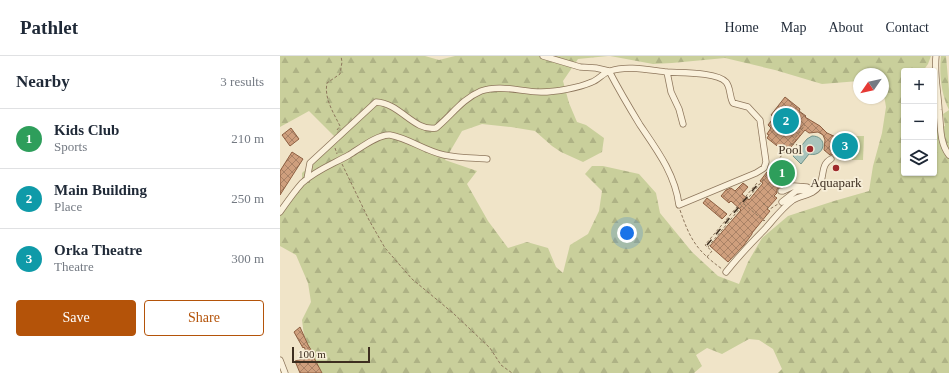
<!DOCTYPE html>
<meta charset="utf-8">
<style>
body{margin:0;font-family:Georgia,serif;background:#f2f2f3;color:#1f2937}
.controls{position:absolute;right:12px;top:12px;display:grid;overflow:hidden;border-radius:4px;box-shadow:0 1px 3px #0004}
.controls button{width:36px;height:36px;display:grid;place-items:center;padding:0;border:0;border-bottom:1px solid #e0e1e3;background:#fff;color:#1f2937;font:20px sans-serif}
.compass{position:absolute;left:573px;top:12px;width:36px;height:36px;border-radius:50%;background:#fff;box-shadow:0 1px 3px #0004;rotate:236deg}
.scale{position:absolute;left:12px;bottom:10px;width:78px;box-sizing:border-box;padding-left:4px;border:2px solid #3d2e20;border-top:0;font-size:11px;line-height:14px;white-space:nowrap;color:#3d2e20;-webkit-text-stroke:3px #f7eed8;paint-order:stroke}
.you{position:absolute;left:347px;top:177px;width:14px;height:14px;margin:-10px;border:3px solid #fff;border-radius:50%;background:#1a73e8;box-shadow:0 0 0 6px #1a73e833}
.badge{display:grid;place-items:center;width:26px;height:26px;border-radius:50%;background:#b45309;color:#fff;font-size:13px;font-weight:700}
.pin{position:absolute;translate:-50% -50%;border:2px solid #fff;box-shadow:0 1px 4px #0006}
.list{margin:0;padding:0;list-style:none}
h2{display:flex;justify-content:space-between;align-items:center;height:52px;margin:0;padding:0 16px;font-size:17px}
h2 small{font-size:13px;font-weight:400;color:#747a83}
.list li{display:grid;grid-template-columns:26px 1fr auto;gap:12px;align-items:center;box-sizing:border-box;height:60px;padding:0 16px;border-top:1px solid #e0e1e3}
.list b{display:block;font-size:15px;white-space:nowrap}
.list p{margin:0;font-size:13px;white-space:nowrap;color:#747a83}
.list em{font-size:13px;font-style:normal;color:#747a83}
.actions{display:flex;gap:8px;padding:12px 16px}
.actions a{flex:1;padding:9px 0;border:1px solid #b45309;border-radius:4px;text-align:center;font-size:14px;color:#b45309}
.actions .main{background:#b45309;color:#fff}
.icon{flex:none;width:22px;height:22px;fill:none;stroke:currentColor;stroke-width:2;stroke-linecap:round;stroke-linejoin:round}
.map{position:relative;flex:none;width:669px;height:317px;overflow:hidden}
header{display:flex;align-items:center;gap:24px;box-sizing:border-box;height:56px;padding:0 20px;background:#fff;border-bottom:1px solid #e0e1e3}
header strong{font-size:19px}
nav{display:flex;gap:22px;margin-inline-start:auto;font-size:14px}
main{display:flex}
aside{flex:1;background:#fff}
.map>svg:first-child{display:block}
.forest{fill:url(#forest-firs)}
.garden{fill:#c9cf9b}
.water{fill:#a9c4bc;stroke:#6f938a}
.building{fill:url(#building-cross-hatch);stroke:#8d5f41}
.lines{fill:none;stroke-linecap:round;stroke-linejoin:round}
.minor-casing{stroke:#8d765c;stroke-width:7}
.path{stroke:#8d765c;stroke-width:1;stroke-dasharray:3 2;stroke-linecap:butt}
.minor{stroke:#faf1dc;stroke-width:5.5}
.rail{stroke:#3d2e20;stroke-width:1.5;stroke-dasharray:7 7;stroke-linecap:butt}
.poi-dot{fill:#9e2a2b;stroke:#f7eed8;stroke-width:1.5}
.labels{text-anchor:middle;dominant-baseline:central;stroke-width:3.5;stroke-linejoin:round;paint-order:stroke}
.poi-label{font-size:13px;fill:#3d2e20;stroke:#f7eed8;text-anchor:end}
</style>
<header>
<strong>Pathlet</strong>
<nav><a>Home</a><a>Map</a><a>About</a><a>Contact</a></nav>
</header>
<main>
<aside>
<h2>Nearby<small>3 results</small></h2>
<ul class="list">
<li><span class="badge" style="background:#2e9e5b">1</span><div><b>Kids Club</b><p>Sports</p></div><em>210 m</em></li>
<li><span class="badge" style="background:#0f9aa8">2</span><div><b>Main Building</b><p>Place</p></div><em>250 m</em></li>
<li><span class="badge" style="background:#0f9aa8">3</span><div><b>Orka Theatre</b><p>Theatre</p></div><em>300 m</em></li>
</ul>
<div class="actions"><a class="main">Save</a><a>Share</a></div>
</aside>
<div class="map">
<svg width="669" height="317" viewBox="0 0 669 317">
<defs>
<pattern id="forest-firs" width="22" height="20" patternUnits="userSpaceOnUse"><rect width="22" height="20" fill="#c9cf9b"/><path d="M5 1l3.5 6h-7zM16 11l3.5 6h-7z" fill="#aeb285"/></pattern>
<pattern id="building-cross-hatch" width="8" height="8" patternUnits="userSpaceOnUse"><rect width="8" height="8" fill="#cf9f7d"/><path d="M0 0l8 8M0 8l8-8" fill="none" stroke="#a98266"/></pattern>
</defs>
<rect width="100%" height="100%" fill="#f0e4c8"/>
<!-- forest -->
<path class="forest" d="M0,0H145L159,4L175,0H328L298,3L283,25L289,47L297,66L306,69L324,82L322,96L303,106L281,96L272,90L255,75L231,71L202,68L182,75L165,104L197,115L187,128L208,165L228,192L247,186L268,192L276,211L283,217L290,189L308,178L319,155L322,135L305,118L312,110H323L359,118L376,137L380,157L412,196L438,220L459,228L468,206L482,182L508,160L554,145L589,135L593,110L602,77L606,51L603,33V18H579V25L542,28L495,14L445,2L392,7L373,8L330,0H651L648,8L643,15H624V117H654V68L657,73L665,70L663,58L669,54C661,38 659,17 661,0H666L669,34V317H498L502,313L493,293L479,284L469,283L442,298L427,292L416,299L422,310L414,317H42L35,306L24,280L22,264L31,246L28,227L16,199L0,190V156L22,127V117L41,99L59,85L29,55L0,71Z"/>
<!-- garden -->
<path class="garden" d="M573,80H584L583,104H572Z"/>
<!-- water -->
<path class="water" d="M532,80C549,80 545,102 529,98L521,108L513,100L527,83Z"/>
<!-- building -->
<path class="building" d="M505,41L520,53L519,55L526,60L525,61L540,70L547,77L567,86L568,89L566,93L561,95V98L550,99L544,94L545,84L543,79L538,76L529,77L525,74L506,97L487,82L489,79L487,78L491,72L488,69L494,61L491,59Z
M11,72L19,83L10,90L2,79Z
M12,96L23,103L0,139V115Z
M487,116L503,130L497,133V137L494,140L497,142L487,153L490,155L472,177V178L464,189L448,206L430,190L461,154L451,145L449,147L441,140L446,134L451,132L455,135L463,127L468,131L462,138L469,144L483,127L480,125Z
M427,142L447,158L442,163L423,147Z
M20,271L28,289L33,297L28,299L24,291L23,292L14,276Z
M33,300L42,317H20L15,305Z"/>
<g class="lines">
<!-- minor casing -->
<g class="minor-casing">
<path id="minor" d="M263,0L300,11L316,12L329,15C339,34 349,51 360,69C377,94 395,118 399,149L476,117L484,112L486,106L480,64L468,51L453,47C449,40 451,32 446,26C437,16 401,17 387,16
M656,0C654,18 658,35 659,54C661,69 659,86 669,99
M27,123L30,107L96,46C120,47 134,76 156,72C171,60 182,43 201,35C220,28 242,36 261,36C276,36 298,32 312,26C318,24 323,17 330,15C347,9 369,14 387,16L391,36L399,53L403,68
M501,135H503L514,130L527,131
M502,146L516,135L532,133
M0,156C7,146 14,136 22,127C36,114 53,108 69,99C79,93 98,78 110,79C128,82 145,95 164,99C178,102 193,102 207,103
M446,216C458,201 471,187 485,173C494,163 502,152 513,144C521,139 534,139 539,130C545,120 540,109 551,103
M0,304L5,317"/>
</g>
<!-- path -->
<path class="path" d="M57,74L60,70C53,56 44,42 47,27L60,18L62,6L61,0
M511,88L519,89
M55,92L57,98
M62,108L89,164L105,192L132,223L173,257L210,292L221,309L232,317
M483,147L490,153L498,148
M464,148L484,165L485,164
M400,154C410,183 416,194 442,213
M428,191L479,129L525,69
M427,201L432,195L425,189L477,127L479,129"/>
<!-- minor -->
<use href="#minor" class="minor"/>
<!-- rail -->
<path class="rail" d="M427,189L478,128"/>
</g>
<!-- markers -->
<g class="poi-dot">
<circle cx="530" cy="93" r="4"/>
<circle cx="556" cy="112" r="4"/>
</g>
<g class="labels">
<!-- poi labels -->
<g class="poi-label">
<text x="522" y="93">Pool</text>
<text x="556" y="126" text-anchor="middle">Aquapark</text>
</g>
</g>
</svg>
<div class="controls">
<button>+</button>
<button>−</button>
<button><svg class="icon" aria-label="layers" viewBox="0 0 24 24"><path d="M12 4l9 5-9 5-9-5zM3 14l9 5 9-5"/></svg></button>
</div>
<svg class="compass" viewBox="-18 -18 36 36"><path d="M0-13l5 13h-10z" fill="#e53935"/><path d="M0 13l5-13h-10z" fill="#747a83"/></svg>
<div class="scale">100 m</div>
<div class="you"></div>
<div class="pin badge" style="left:502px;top:117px;background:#2e9e5b">1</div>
<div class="pin badge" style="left:506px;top:65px;background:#0f9aa8">2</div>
<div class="pin badge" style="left:565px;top:90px;background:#0f9aa8">3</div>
</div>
</main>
